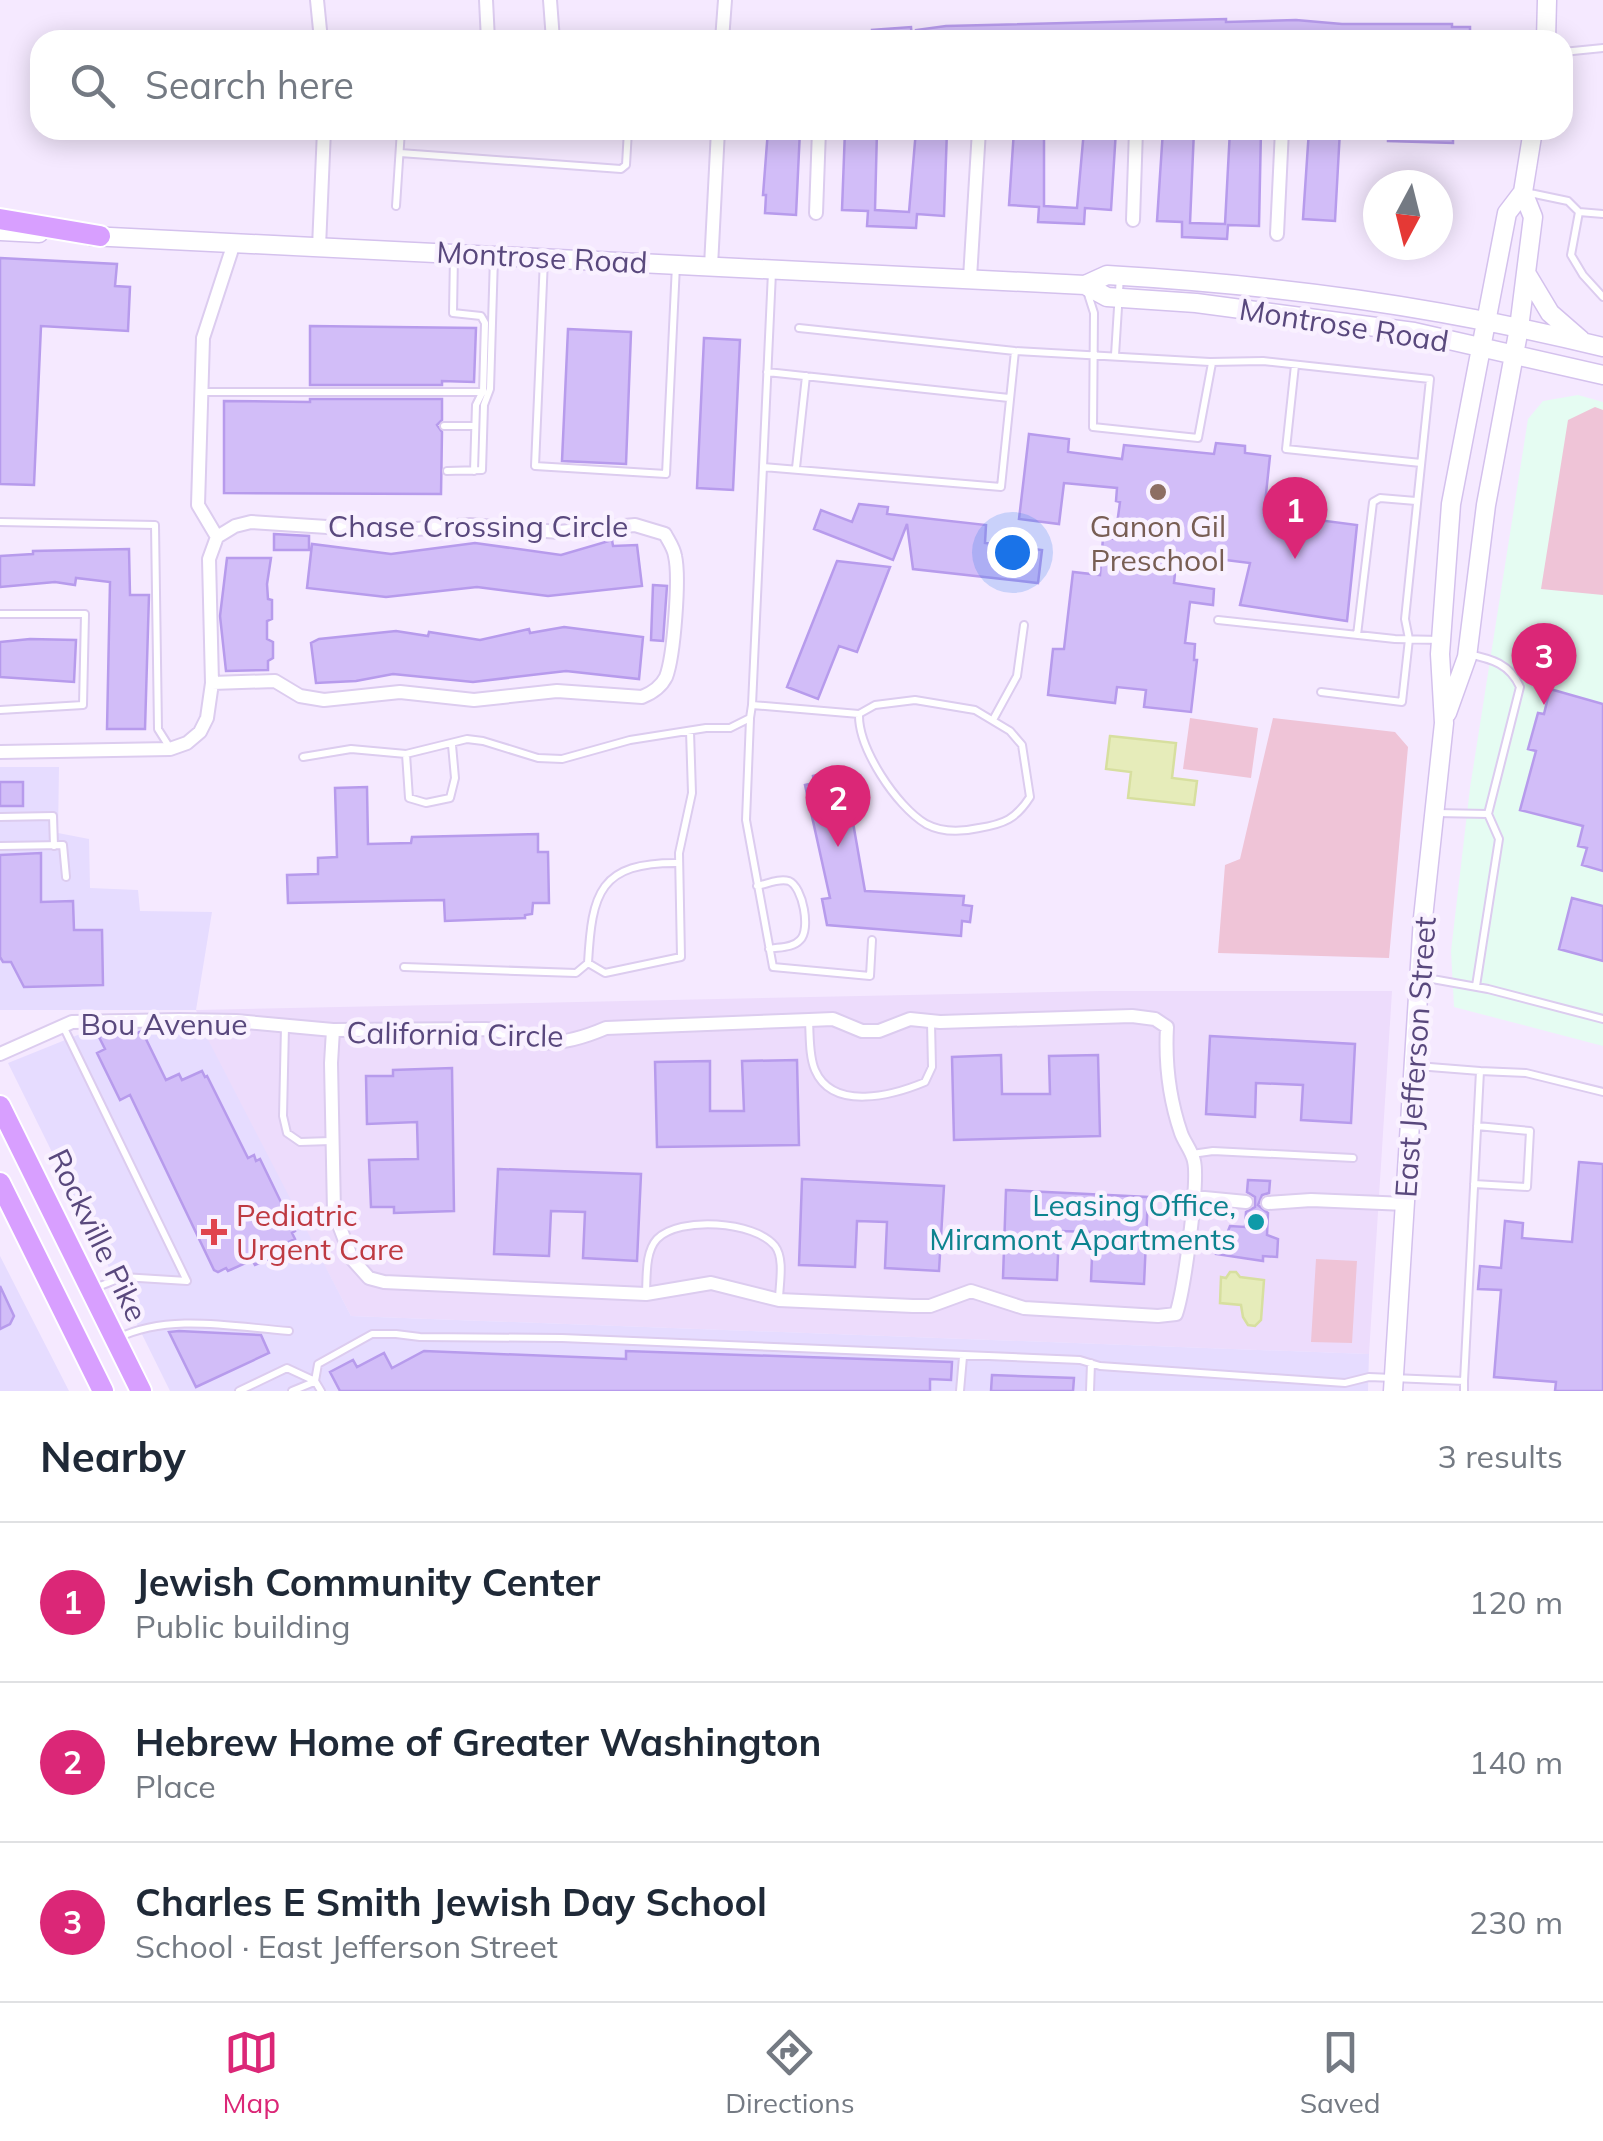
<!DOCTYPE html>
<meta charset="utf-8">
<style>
body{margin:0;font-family:Mulish,sans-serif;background:#f6f6f7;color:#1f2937}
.compass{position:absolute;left:1363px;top:170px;width:90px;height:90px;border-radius:50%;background:#fff;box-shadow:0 5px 25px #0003;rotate:187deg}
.you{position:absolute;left:1012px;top:552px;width:35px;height:35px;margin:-25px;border:8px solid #fff;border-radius:50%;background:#1a73e8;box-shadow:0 0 0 15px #1a73e833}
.badge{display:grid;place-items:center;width:65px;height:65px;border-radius:50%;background:#db2777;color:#fff;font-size:32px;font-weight:700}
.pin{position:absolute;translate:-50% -82px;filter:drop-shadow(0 2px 5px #0008)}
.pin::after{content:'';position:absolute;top:52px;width:35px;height:30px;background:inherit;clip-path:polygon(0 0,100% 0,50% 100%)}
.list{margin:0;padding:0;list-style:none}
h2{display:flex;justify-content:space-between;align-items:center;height:130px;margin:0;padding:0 40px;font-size:42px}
h2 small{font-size:32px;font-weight:400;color:#747a83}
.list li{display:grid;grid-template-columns:65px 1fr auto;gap:30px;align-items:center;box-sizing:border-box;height:160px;padding:0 40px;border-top:2px solid #e0e1e3}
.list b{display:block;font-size:38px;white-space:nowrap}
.list p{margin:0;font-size:32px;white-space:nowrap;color:#747a83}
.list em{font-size:32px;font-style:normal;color:#747a83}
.icon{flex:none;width:55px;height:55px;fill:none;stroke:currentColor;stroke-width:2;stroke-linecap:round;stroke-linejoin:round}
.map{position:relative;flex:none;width:1603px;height:1391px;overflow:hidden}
.search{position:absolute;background:#fff;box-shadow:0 5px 25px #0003;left:30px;right:30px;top:30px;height:110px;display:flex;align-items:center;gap:25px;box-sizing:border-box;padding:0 35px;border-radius:30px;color:#747a83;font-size:38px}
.sheet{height:610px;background:#fff}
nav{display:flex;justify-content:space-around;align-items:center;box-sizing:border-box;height:140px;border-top:2px solid #e0e1e3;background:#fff;font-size:28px;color:#747a83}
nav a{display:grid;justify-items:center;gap:5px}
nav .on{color:#db2777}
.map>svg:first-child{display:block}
.residential{fill:#eddcfc}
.commercial{fill:#e6dcff}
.education{fill:#e5fcf2}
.green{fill:#efc4d7}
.water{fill:#e6ecba;stroke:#d7df9f;stroke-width:2.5}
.building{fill:#d2bdf8;stroke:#b79bec;stroke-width:2.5}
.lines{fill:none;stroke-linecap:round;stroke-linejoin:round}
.lane-casing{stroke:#dcccef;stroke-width:10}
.street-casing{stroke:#dcccef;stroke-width:16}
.secondary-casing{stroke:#d4c1ed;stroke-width:21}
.primary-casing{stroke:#fff;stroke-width:24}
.lane{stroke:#fff;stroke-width:6}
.street{stroke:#fff;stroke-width:12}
.secondary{stroke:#fff;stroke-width:18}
.primary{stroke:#d89fff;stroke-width:20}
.education-dot{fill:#8d6e63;stroke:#f9f1ff;stroke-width:4}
.culture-dot{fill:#0f9aa8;stroke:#f9f1ff;stroke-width:4}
.health-dot{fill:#e0444e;stroke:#f9f1ff;stroke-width:4}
.labels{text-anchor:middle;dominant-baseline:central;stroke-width:9;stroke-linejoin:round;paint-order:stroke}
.street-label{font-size:30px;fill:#59487d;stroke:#f9f1ff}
.education-label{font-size:30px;fill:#785e54;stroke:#f9f1ff}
.culture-label{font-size:30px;fill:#0d838f;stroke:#f9f1ff;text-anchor:end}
.health-label{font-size:30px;fill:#be3a42;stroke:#f9f1ff;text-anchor:start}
</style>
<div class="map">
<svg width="1603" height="1391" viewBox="0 0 1603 1391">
<rect width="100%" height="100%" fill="#f5e9ff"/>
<!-- residential -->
<path class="residential" d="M1101,991H1392L1369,1354L351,1316L206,1039L196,1010Z"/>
<!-- commercial -->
<path class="commercial" d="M0,767H59L58,833L89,839L90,888L138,890L140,911L212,912L196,1010H0Z
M100,1026L202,1028L351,1316L1369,1354L1368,1391H170L8,1063Z
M0,1256L69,1391H0Z"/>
<!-- education -->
<path class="education" d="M1578,395L1603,402V1046L1454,1007L1451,951L1470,788L1528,419L1543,401Z"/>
<!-- green -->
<path class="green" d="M1595,407L1603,410V595L1541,589L1568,420Z
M1190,718L1258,728L1251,778L1183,769Z
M1273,718L1395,732L1408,747L1389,958L1218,953L1225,865L1240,859Z
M1316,1259L1357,1261L1352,1343L1311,1342Z"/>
<!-- water -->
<path class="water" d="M1110,736L1176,743L1172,778L1197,781L1194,805L1128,798L1131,772L1106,769Z
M1230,1272H1236L1240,1277L1264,1280L1261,1320L1255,1326L1248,1325L1243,1317L1241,1305L1220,1303L1221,1277L1226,1278Z"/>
<!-- building -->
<path class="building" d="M1226,19V22L1296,20L1342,24H1452V27H1470V40H916V30L946,26Z
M911,27L912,40H872V30Z
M768,130H800L796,215L765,213L766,195H763Z
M845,130H877L875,210L909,212L916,130H947L944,216L917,214L916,228L867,226L868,211L842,210Z
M1014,130H1044V206L1077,208L1084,130H1116L1111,210L1085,208L1084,224L1038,222L1039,207L1009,205Z
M1163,130H1194L1190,223L1225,224L1230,130H1261L1259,226L1228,225L1227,239L1182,237V222L1157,221Z
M1309,130H1340L1335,221L1303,219Z
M1388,130H1453V143L1388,141Z
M0,258L117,264L115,286L130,287L128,331L41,326L34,485L0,484Z
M310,326L476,328L474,382L442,381V385H310Z
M568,329L631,332L626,464L562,461Z
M704,338L740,340L733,490L697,488Z
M310,399H442V420L437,425L442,432L441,494L224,493V401L310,402Z
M1029,434L1069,439L1068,452L1122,459L1124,445L1214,454L1216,443L1245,446V453L1270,456L1264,513L1357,525L1347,621L1240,605L1250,563L1177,554L1174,583L1214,589L1213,605L1190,602L1185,643L1195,644L1194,660H1197L1191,712L1144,707L1146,690L1117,687L1115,703L1048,695L1053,649H1064L1073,572L1100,575L1103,538L1115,539L1120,502L1116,501L1117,488L1064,483L1059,524L1019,519Z
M859,504L888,507L887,514L986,525L985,543L1042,550L1038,583L913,569L907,524L893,560L814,529L821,510L852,522Z
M274,534L309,536V550H274Z
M612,540L613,546L637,545L642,586L548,596L477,587L386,597L307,588L312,544L391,554L475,543L561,555Z
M129,549L130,595H149L145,729H107L110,582L76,578L75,585L55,582L0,587V556L33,554V551Z
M227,558H271L267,584L268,599L272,600V619L267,621V639L273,642V658L268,661V670L226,671L220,616Z
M837,561L890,567L857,652L839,646L818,699L787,687Z
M653,585L667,586L663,641L651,640Z
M564,627L643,637L639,679L566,671L473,682L393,674L356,681L316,683L311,643L319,639L396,631L428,636L429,632L480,640L529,629L530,633Z
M30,639L76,640L74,682L0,677V642Z
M1550,689L1603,704V871L1582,865L1587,848L1578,846L1583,826L1520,810L1536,751L1528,749L1538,713L1544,714Z
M827,773L829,781L845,777L865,891L964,896L963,905L972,906L970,922L962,921L961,936L827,925L822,899L830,898L805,785L814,783L813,776Z
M0,782H23V806H0Z
M367,787L368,844L411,843L412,837L538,834V852H548L549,903H533L532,914L525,915V918L445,921L444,900L288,903L287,875L318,874V858L337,857L335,788Z
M41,853V902L73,901L74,930H102L103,985L24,987L11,962H3L0,957V855Z
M1572,898L1603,906V961L1559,949Z
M112,1031H122L127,1038L142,1031L166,1080L179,1074L182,1080L202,1071L205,1077L207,1076L248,1158L254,1155L256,1161L260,1159L295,1231L292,1233L295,1239L266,1253L269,1259L255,1265L252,1260L228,1271L226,1268L218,1272L214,1270L130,1095L120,1100L97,1053L105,1049L99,1037Z
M1210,1036L1355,1044L1351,1123L1301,1120L1303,1085L1256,1083L1255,1117L1206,1114Z
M1001,1055L1002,1094H1050L1049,1056L1098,1055L1100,1136L954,1140L952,1057Z
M797,1060L799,1145L657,1147L655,1062L710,1061V1111H744L742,1061Z
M452,1068L454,1211L394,1213V1207H371L369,1160L418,1159L417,1122L367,1124L366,1076H393V1070Z
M1579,1162L1603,1164V1391H1555L1556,1382L1494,1377L1501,1290L1478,1289L1480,1266L1501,1268L1505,1221L1523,1223L1522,1238L1572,1242Z
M498,1169L641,1174L637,1261L583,1258L585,1212L551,1211L549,1256L494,1254Z
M802,1179L944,1186L939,1271L885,1268L887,1222L857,1221L855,1267L799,1265Z
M1248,1180L1270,1181L1269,1193L1262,1195L1258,1205L1268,1213L1267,1235L1278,1239L1277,1257L1263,1256V1261L1216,1254L1217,1236H1226L1230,1226L1245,1227L1246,1212L1255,1207V1197L1247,1192Z
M1006,1190L1148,1197L1144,1284L1091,1281L1093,1232L1059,1231L1057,1280L1003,1278Z
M0,1286L14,1316L10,1324L0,1329Z
M179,1331L261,1335L269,1353L196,1387L169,1332Z
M424,1351L626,1359V1351L952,1362L951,1380L930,1379V1391H340L330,1372L353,1360L357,1367L384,1353L392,1368Z
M992,1375L1074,1378L1073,1391H991Z"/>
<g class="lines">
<!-- lane casing -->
<g class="lane-casing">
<path id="lane" d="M1563,52L1603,48
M400,153L621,169L626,165L628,130
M1525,192L1568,201L1579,212L1603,214
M396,206L401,130
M1579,212L1571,255L1583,275L1603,297
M544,259L535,466L666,474L676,265
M772,272L752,705L859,714L875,705L915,700L975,710L1010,731L1022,745L1030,797C1016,819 1004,824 979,828C961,832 943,833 926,824C896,806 858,748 859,714
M1087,291L1094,313L1093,427L1198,438L1212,363
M799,328L1015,351L1210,362L1263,361L1430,379L1405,619L1409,639L1402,702L1321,692
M1115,355L1120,276
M1295,365L1286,449L1421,463
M767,372L1009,398
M201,392H483L485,323L481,316L453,313L454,255
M444,426H475
M763,467L1001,487L1015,351
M796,468L806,376
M447,471L482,470L484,405L490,389L494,257
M474,471L476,405L482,393
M0,522L155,525L158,729L170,748
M0,614H85L83,705L0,710
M1218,620L1395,639L1440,640
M1357,635L1373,502L1380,498L1416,501
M1468,654C1492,659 1510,664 1520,687L1488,814L1499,839L1476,986
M994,718L1017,676L1024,625
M750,719L746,820L773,967L870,976L872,940
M406,754L409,798L426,803L450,798L455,778L452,745
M303,757L351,749L406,754L467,739L483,741L538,758L562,759L630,740L706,728H730L750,718L752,705
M1436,813L1488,814
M0,817L53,816L54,846
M0,846L63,845L66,877
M679,863C599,862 592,893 588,963L605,973L681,957L679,853L692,793L690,731
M757,886C767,884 779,878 789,881C803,887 811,930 800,940C793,948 779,947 769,949
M404,967L576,973L588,963
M1421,977L1488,989L1603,1019
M809,1022C810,1037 809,1056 815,1070C833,1112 894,1095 925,1082L932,1067L931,1023
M63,1026L187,1281L123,1277L95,1288
M285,1026L283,1116L287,1133L300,1142L331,1141
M1417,1066L1480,1071L1464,1381
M1480,1071L1526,1073L1603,1092
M1192,1154L1213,1151L1353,1158
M1474,1184L1527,1187L1530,1131L1477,1126
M646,1292C647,1276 645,1252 657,1239C679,1216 755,1221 775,1246C785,1259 779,1285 779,1300
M118,1338C170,1313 233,1327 289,1331
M315,1381L318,1364L372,1334H396L420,1337L562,1338L1080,1360L1100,1366L1345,1383L1369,1377L1464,1381V1391
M239,1391L287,1368L315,1381L321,1391
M292,1391L314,1382
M960,1391L963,1357
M1090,1391L1091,1363"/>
</g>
<!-- street casing -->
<g class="street-casing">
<path id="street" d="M317,0L321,40
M486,0L488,40
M550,0L553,40
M722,40L725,0
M1470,132V130
M816,213L819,130
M1133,220L1136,130
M1277,234L1282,130
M319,247L324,130
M711,266L718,130
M970,278L979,130
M212,683L275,681L300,696L324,700L400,692L474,700L557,691L642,697C652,693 661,687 666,677C674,656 680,577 675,556C674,548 668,540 665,534L635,525L559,532L470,525L389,531L251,522L235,526L217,537
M0,752L170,749L187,743L200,732L207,718L212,683L209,559L217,537L198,505L203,338L234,243
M0,1054L72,1022L180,1020L236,1021L333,1030L486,1029C504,1030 517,1037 534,1041C557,1046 585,1037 606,1028L809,1020L833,1019L862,1031H879L910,1019L940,1022L1132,1016L1155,1019L1167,1027C1165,1063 1169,1098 1181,1133C1184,1142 1192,1151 1194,1161C1199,1182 1184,1291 1176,1314L1158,1316L1024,1308L971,1291L930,1306H913L779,1300L711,1283L646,1294L384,1282L369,1278L352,1259L334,1212L331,1063L333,1030
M1194,1197L1246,1202
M1268,1203L1311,1200L1406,1204"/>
</g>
<!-- secondary casing -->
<g class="secondary-casing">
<path id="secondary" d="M1546,40L1547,0
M0,231L39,233
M90,236L1085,285L1107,297L1196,303L1414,332L1603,375
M1526,273L1550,313L1581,340
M1085,285L1107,275C1279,285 1436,306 1603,347
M1447,713L1467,657L1486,505L1519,328L1533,217L1523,192
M1393,1391L1423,918L1444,723L1440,654L1451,504L1507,213L1523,192L1533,130"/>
</g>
<!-- primary casing -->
<g class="primary-casing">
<path id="primary" d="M0,219L100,236
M0,1106L141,1391
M0,1183L103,1391"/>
</g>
<!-- lane -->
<use href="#lane" class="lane"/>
<!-- street -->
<use href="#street" class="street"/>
<!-- secondary -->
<use href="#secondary" class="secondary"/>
<!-- primary -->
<use href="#primary" class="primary"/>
</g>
<!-- markers -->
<circle class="education-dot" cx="1158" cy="492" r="10"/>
<circle class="culture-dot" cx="1256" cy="1222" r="10"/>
<path class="health-dot" d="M209 1217h10v10h10v10h-10v10h-10v-10h-10v-10h10z"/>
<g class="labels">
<!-- street labels -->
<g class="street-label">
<text transform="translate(542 257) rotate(3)">Montrose Road</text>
<text transform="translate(1344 325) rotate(9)">Montrose Road</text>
<text x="478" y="526">Chase Crossing Circle</text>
<text x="164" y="1024">Bou Avenue</text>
<text transform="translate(455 1034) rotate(1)">California Circle</text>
<text transform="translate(1415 1057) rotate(-86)">East Jefferson Street</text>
<text transform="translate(98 1235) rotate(64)">Rockville Pike</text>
</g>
<!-- education labels -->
<g class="education-label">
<text x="1158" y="526">Ganon Gil<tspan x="1158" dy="34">Preschool</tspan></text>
</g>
<!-- culture labels -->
<g class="culture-label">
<text x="1236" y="1205">Leasing Office,<tspan x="1236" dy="34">Miramont Apartments</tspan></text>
</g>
<!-- health labels -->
<g class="health-label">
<text x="236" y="1215">Pediatric<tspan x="236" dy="34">Urgent Care</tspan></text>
</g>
</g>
</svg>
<svg class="compass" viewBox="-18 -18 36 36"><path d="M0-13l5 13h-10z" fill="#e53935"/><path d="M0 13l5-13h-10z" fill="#747a83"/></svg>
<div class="you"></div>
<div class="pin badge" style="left:1295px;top:559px">1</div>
<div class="pin badge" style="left:838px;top:847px">2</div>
<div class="pin badge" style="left:1544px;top:705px">3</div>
<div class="search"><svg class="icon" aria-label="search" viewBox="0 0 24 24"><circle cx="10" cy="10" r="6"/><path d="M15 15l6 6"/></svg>Search here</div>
</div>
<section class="sheet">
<h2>Nearby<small>3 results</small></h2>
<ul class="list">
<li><span class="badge">1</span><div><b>Jewish Community Center</b><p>Public building</p></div><em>120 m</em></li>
<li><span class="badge">2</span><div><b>Hebrew Home of Greater Washington</b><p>Place</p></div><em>140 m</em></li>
<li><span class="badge">3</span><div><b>Charles E Smith Jewish Day School</b><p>School · East Jefferson Street</p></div><em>230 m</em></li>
</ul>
</section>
<nav>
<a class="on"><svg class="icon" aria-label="map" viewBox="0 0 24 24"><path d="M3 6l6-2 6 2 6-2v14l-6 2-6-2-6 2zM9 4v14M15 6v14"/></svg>Map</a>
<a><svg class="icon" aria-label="directions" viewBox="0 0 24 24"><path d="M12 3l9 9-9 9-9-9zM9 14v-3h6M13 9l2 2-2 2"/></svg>Directions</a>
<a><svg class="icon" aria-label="saved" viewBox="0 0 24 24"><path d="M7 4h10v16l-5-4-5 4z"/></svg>Saved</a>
</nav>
